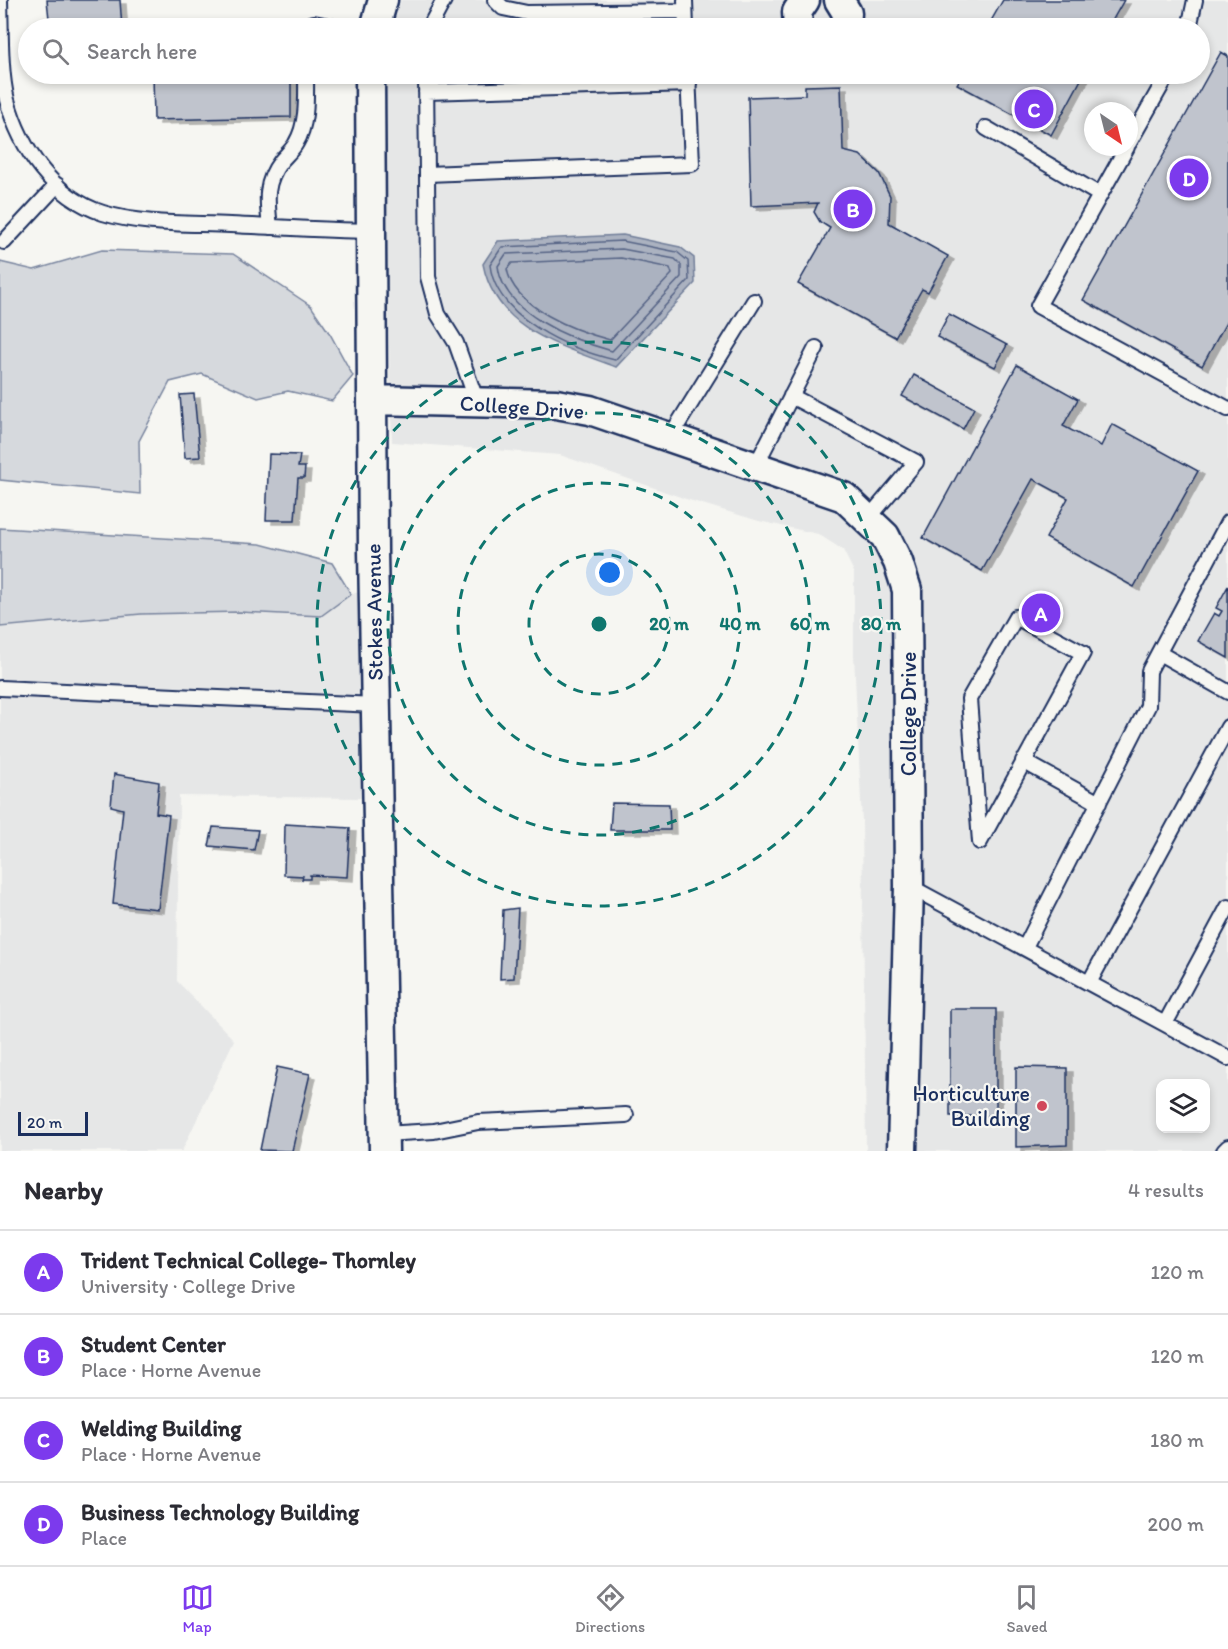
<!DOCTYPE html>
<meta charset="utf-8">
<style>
body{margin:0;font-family:Itim,sans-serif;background:#f7f7f7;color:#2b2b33}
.controls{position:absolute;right:18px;bottom:18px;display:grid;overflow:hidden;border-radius:12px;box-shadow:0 3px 9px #0003}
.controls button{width:54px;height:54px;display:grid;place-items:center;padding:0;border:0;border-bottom:2px solid #e1e1e2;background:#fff;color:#2b2b33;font:30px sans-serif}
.compass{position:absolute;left:1084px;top:102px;width:54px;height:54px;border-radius:50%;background:#fff;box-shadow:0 3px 9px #0003;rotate:145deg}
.scale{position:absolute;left:18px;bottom:15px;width:70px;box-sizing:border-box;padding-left:6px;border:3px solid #1b2f5e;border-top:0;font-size:16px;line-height:21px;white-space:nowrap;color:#1b2f5e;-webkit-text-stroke:4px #f6f6f2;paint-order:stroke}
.you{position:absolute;left:610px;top:573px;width:21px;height:21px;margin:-15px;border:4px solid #fff;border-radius:50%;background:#1a73e8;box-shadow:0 0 0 9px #1a73e833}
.badge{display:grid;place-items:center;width:39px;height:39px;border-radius:50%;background:#7c3aed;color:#fff;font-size:20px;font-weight:700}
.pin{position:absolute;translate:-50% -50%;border:3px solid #fff;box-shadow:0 2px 6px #0006}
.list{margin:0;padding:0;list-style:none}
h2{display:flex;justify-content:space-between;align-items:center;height:78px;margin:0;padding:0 24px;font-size:26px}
h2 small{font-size:20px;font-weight:400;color:#7c7c81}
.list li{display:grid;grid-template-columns:39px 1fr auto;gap:18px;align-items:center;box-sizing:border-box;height:84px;padding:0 24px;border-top:2px solid #e1e1e2}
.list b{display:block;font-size:22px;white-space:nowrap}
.list p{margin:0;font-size:20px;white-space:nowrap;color:#7c7c81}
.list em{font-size:20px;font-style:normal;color:#7c7c81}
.icon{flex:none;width:33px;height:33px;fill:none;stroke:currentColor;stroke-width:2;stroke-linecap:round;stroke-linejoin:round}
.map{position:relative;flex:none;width:1228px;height:1151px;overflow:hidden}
.search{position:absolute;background:#fff;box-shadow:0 3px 9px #0003;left:18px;right:18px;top:18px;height:66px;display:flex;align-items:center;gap:15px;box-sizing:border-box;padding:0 21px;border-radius:33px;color:#7c7c81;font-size:22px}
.sheet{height:414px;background:#fff}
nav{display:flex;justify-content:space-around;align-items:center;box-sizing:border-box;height:84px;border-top:2px solid #e1e1e2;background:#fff;font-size:16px;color:#7c7c81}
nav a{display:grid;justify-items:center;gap:3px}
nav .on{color:#7c3aed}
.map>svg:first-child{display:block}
.built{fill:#e6e7e7;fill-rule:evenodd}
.green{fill:#d6d9dd;stroke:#78849e;stroke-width:1.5}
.water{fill:#abb2c0;stroke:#717e99;stroke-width:1.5}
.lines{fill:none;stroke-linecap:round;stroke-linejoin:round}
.shore{stroke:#556385;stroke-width:1.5}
.building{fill:#c0c4cd;stroke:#1b2f5e;stroke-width:1.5;filter:url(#shadow)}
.service-casing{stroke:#1b2f5e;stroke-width:18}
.minor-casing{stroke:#1b2f5e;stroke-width:33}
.service{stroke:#f6f6f2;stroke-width:14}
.minor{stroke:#f6f6f2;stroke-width:28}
.ring{fill:none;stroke:#0f766e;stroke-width:3;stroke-dasharray:10 8}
.poi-dot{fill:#d1495b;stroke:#f6f6f2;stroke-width:2}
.labels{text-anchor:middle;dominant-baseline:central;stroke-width:4.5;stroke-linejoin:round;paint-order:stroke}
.street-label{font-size:22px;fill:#1b2f5e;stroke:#f6f6f2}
.poi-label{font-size:22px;fill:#1b2f5e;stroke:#f6f6f2;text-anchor:end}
.centre{fill:#0f766e;stroke:#f6f6f2;stroke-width:3}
.ring-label{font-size:18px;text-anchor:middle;font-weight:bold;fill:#0f766e;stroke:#f6f6f2;stroke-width:4.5;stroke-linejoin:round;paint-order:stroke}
</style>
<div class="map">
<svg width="1228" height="1151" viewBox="0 0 1228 1151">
<defs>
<filter id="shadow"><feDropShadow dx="6" dy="4" stdDeviation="0" flood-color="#0004"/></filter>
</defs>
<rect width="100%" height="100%" fill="#f6f6f2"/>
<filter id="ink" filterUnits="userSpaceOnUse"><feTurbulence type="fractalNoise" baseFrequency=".0167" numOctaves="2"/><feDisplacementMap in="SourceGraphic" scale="12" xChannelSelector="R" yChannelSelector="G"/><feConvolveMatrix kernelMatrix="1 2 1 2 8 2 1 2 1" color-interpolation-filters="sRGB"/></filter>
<g filter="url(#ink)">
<!-- built -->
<path class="built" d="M401,0H1228V1151H866L862,822L854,655V572L843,550L818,534L759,521L686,499L560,455L392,442L383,143L385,74H1200V28H393ZM1093,111H1129V147H1093ZM1160,1084H1206V1128H1160Z
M359,592L363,798L179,796L177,981L234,1040L182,1151H0V627L141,614L240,612L320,616L351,594Z"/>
<!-- green -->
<path class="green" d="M102,250L233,254L311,306L330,334L353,376L332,401L288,391L258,398L202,374L170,382L139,441L140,494L0,480V262L34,270Z
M0,528L260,544L332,563L351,594L321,616L240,612L141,614L0,627Z"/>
<!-- water -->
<path class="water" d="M623,235L680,247L694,258L695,283L616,367C561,346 496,330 483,264L498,241Z"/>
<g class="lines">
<!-- shore -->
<path class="shore" d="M622,241L677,252L688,261L689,280L615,360C568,349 496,317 490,265L502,247Z
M622,249L675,259L681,265V277L612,351C572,340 503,313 498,266L506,254Z
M621,258L670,268L672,274L610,340C576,331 514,308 507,269L512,263Z"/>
</g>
<!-- building -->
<path class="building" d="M47,0H120L122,28H50Z
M1003,0H1124L1108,28H987Z
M1221,52L1228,56V319L1202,366L1083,300Z
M153,74H291V117L154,120Z
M963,74H1084L1051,135L957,84Z
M841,85L843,151L860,155L879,173L890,196L889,223L948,256L928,292L922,289L895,337L798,284L830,228L820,222L814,212L818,203L751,206L748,97L805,95V86Z
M949,314L1007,345L995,367L937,337Z
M1017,365L1078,399L1063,426L1101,446L1112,424L1198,471L1134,587L1046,538L1068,498L1033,479L982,571L923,538Z
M914,375L974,408L963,429L902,396Z
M194,394L200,457L185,458L180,395Z
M269,454L300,455L298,467H305L304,478H298L295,520H266Z
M1228,586V658L1198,641L1214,613L1219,616L1222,611L1216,608Z
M114,774L159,782L156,813L169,815L158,909L113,904L123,809L111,806Z
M612,803L669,804L670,830H610Z
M285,824L350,828L347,877L310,875V879H302L303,876L284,875Z
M213,827L258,830L254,850L209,846Z
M518,908L514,978L500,979L503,910Z
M950,1009H996V1116H950Z
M277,1067L310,1074L292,1151L260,1150Z
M1016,1067L1067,1068V1145L1016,1147Z"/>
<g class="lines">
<!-- service casing -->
<g class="service-casing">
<path id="service" d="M0,0C1,29 0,73 7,100C20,148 53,197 103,213C142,225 189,223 230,225C277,227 323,230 370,231
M495,0L503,8L527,13L685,11
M685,0L686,28
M305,28V26L314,23L339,28
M429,28L444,0
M1189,28L1195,0
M426,74L428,277L438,314L456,343L477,402
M426,92L689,84
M986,128L1100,195
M1129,143L1168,74
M1127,147L1038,306L1228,409
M427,174L692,164L688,74
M270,227C267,201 264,183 281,161C286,155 293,149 296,143C308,123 306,96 306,74
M4,242L57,185
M791,396L916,462L867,520
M670,437L754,301
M755,467L816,348
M1016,617L1083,653L980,842L969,699Z
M1159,653L1228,692
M0,688L376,705
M1023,761L1099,803
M909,886L1228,1058
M1025,947L1148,706L1149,671L1228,522
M1089,983L1228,727
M1165,1024L1228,907
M384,1134L434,1131L478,1122L626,1115
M1224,1151L1228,1147"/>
</g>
<!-- minor casing -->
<g class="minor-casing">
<path id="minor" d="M839,0L847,13L846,28
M375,28L383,0
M798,28L797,12L805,0
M370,74L373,551L384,1151
M373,400L556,404L590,410L844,497L885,536L898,562L907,590L909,886L902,1151"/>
</g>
<!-- service -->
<use href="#service" class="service"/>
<!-- minor -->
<use href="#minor" class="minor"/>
</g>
</g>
<!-- distance rings -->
<g class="ring">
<circle cx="599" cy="624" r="70"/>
<circle cx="599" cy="624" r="141"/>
<circle cx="599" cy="624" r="211"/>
<circle cx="599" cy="624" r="282"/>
</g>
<!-- markers -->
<circle class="poi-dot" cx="1042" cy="1106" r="6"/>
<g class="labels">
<!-- street labels -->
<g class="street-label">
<text transform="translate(522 407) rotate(4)">College Drive</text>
<text transform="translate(374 612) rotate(-91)">Stokes Avenue</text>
<text transform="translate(908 714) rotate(-90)">College Drive</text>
</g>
<!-- poi labels -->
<g class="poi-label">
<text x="1030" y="1093">Horticulture<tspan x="1030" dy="25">Building</tspan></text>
</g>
</g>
<circle cx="599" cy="624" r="9" class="centre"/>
<g class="ring-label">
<text x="669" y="630">20 m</text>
<text x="740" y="630">40 m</text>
<text x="810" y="630">60 m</text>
<text x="881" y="630">80 m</text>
</g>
</svg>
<div class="controls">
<button><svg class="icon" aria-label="layers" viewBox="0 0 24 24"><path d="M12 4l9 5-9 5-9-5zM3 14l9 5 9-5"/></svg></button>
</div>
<svg class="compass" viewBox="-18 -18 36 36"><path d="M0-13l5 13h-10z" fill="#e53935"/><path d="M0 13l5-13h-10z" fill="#7c7c81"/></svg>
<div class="scale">20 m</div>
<div class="you"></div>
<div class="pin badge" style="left:1041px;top:613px">A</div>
<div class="pin badge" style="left:853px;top:209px">B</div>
<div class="pin badge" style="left:1034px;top:109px">C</div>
<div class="pin badge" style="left:1189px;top:178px">D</div>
<div class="search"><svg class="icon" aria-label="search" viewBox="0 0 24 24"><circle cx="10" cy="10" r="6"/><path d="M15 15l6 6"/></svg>Search here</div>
</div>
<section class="sheet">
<h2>Nearby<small>4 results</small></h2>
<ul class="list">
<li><span class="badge">A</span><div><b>Trident Technical College- Thornley</b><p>University · College Drive</p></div><em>120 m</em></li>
<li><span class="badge">B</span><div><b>Student Center</b><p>Place · Horne Avenue</p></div><em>120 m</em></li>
<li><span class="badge">C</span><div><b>Welding Building</b><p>Place · Horne Avenue</p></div><em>180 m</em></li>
<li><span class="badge">D</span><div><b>Business Technology Building</b><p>Place</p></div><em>200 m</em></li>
</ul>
</section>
<nav>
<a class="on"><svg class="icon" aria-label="map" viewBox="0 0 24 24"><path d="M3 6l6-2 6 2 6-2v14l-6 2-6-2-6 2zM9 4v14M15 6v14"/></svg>Map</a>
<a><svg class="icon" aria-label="directions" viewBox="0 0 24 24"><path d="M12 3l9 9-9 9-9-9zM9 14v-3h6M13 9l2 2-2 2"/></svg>Directions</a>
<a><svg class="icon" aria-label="saved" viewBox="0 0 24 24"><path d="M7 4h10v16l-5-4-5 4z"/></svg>Saved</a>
</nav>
